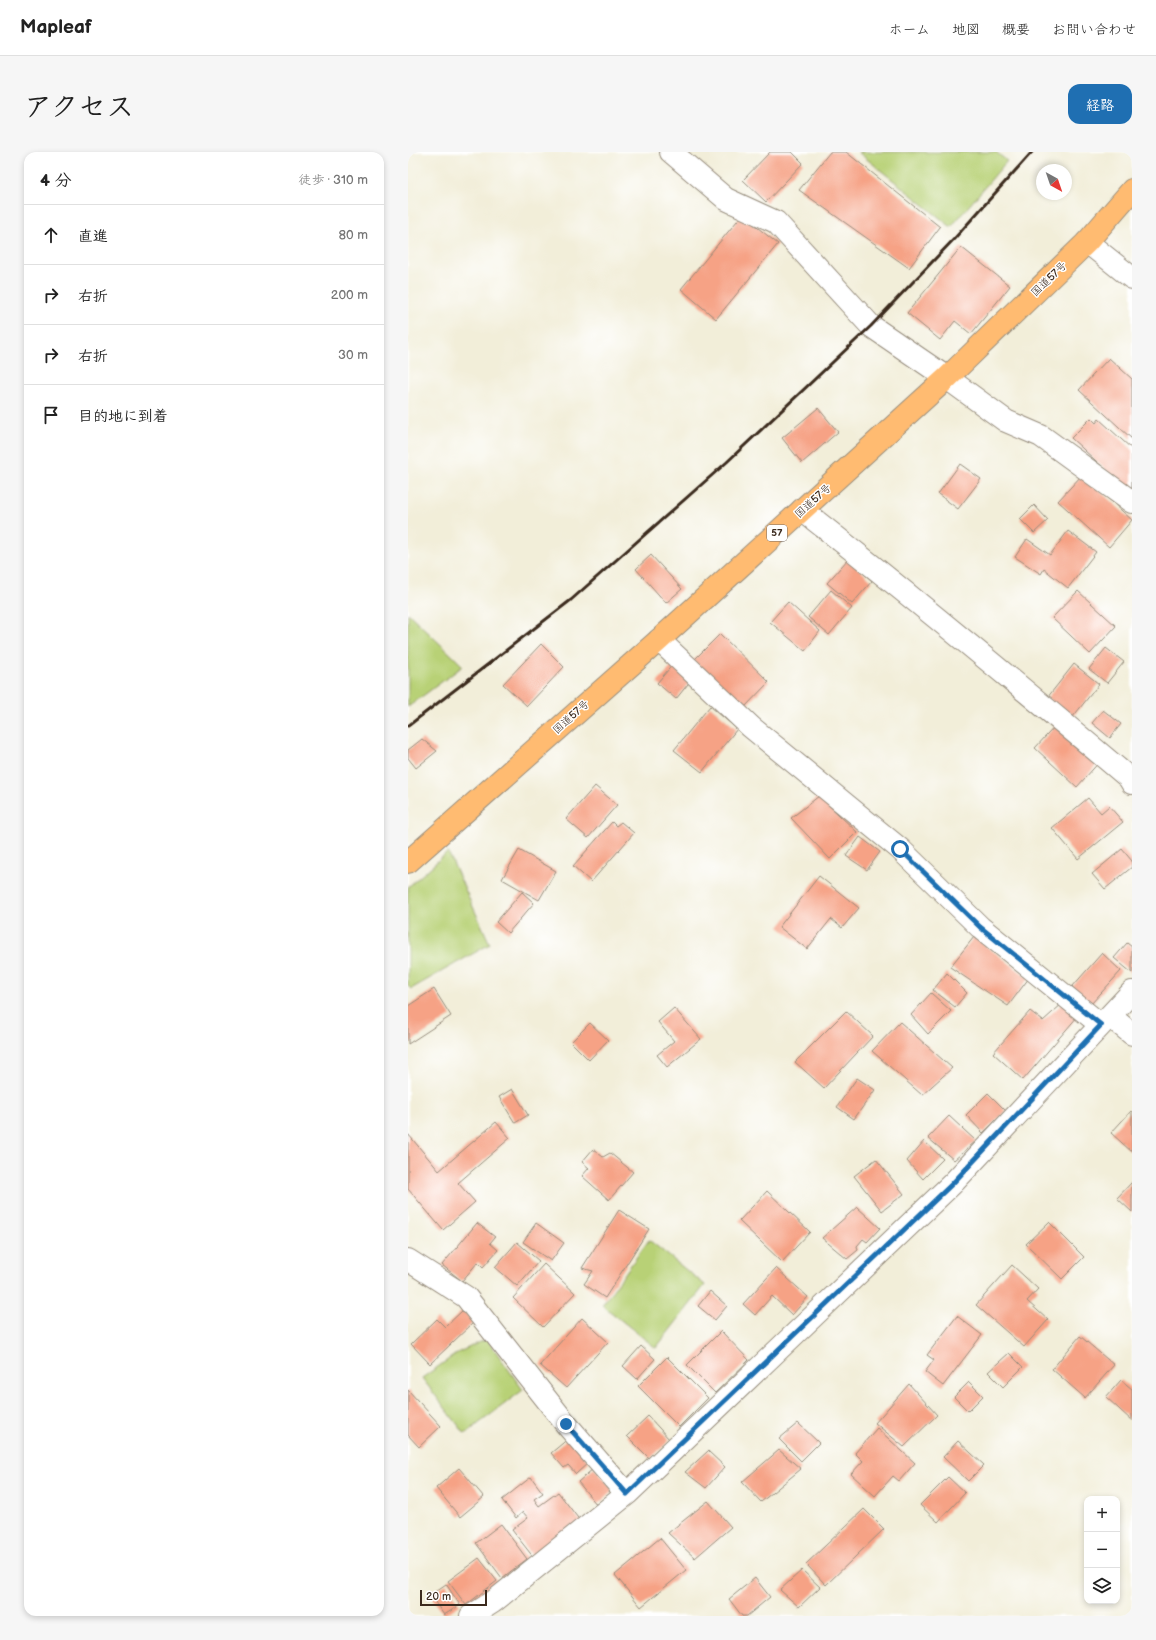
<!DOCTYPE html>
<html lang="ja">
<meta charset="utf-8">
<style>
body{margin:0;font-family:"Balsamiq Sans","Klee One",sans-serif;background:#f6f6f6;color:#222}
.controls{position:absolute;right:12px;bottom:12px;display:grid;overflow:hidden;border-radius:8px;box-shadow:0 2px 6px #0003}
.controls button{width:36px;height:36px;display:grid;place-items:center;padding:0;border:0;border-bottom:1px solid #e0e0e0;background:#fff;color:#222;font:20px sans-serif}
.compass{position:absolute;left:628px;top:12px;width:36px;height:36px;border-radius:50%;background:#fff;box-shadow:0 2px 6px #0003;rotate:140deg}
.scale{position:absolute;left:12px;bottom:10px;width:67px;box-sizing:border-box;padding-left:4px;border:2px solid #3b2a1e;border-top:0;font-size:11px;line-height:14px;white-space:nowrap;color:#3b2a1e;-webkit-text-stroke:3px #fff;paint-order:stroke}
.stop{position:absolute;width:12px;height:12px;margin:-9px;border:3px solid #1f6fb2;border-radius:50%;background:#fff}
.stop.end{background:#1f6fb2;border-color:#fff;box-shadow:0 1px 4px #0008}
.list{margin:0;padding:0;list-style:none}
h2{display:flex;justify-content:space-between;align-items:center;height:52px;margin:0;padding:0 16px;font-size:17px}
h2 small{font-size:13px;font-weight:400;color:#767676}
.list li{display:grid;grid-template-columns:26px 1fr auto;gap:12px;align-items:center;box-sizing:border-box;height:60px;padding:0 16px;border-top:1px solid #e0e0e0}
.list b{display:block;font-size:15px;white-space:nowrap}
.list em{font-size:13px;font-style:normal;color:#767676}
.icon{flex:none;width:22px;height:22px;fill:none;stroke:currentColor;stroke-width:2;stroke-linecap:round;stroke-linejoin:round}
.map{position:relative;flex:none;width:724px;height:1464px;overflow:hidden;border-radius:12px}
header{display:flex;align-items:center;gap:24px;box-sizing:border-box;height:56px;padding:0 20px;background:#fff;border-bottom:1px solid #e0e0e0}
header strong{font-size:19px}
nav{display:flex;gap:22px;margin-inline-start:auto;font-size:14px}
.intro{display:flex;align-items:center;justify-content:space-between;box-sizing:border-box;height:96px;padding:0 24px}
h1{margin:0;font-size:28px}
.button{padding:10px 18px;border-radius:12px;background:#1f6fb2;color:#fff;font-size:14px;font-weight:700}
main{display:flex;gap:24px;padding:0 24px}
aside{flex:1;background:#fff;border-radius:12px;box-shadow:0 2px 6px #0003}
.map>svg:first-child{display:block}
.green{fill:#b8d176;stroke:#7a7e4a}
.building{fill:#f6a285}
.lines{fill:none;stroke-linecap:round;stroke-linejoin:round}
.minor-casing{stroke:#968c7c;stroke-width:24}
.highway-casing{stroke:#968c7c;stroke-width:24}
.minor{stroke:#fff;stroke-width:22}
.highway{stroke:#ffbb71;stroke-width:22}
.rail{stroke:#3b2a1e;stroke-width:3}
.route{stroke:#1f6fb2;stroke-width:5}
.labels{text-anchor:middle;dominant-baseline:central;stroke-width:3;stroke-linejoin:round;paint-order:stroke}
.shield{fill:#fff;stroke:#766a62;stroke-width:1}
.shield-label{font-size:10px;font-weight:bold;fill:#3b2a1e}
.street-label{font-size:11px;fill:#3b2a1e;stroke:#fff}
</style>
<header>
<strong>Mapleaf</strong>
<nav><a>ホーム</a><a>地図</a><a>概要</a><a>お問い合わせ</a></nav>
</header>
<div class="intro"><h1>アクセス</h1><a class="button">経路</a></div>
<main>
<aside>
<h2>4 分<small>徒歩 · 310 m</small></h2>
<ul class="list">
<li><svg class="icon" aria-label="ahead" viewBox="0 0 24 24"><path d="M12 20V5M6 11l6-6 6 6"/></svg><div><b>直進</b></div><em>80 m</em></li>
<li><svg class="icon" aria-label="right" viewBox="0 0 24 24"><path d="M7 20v-9h11M14 6l5 5-5 5"/></svg><div><b>右折</b></div><em>200 m</em></li>
<li><svg class="icon" aria-label="right" viewBox="0 0 24 24"><path d="M7 20v-9h11M14 6l5 5-5 5"/></svg><div><b>右折</b></div><em>30 m</em></li>
<li><svg class="icon" aria-label="arrive" viewBox="0 0 24 24"><path d="M6 21V4h12l-3 4 3 4H6"/></svg><div><b>目的地に到着</b></div></li>
</ul>
</aside>
<div class="map">
<svg width="724" height="1464" viewBox="0 0 724 1464">
<rect width="100%" height="100%" fill="#fff"/>
<filter id="ink" filterUnits="userSpaceOnUse"><feTurbulence type="fractalNoise" baseFrequency=".025" numOctaves="2"/><feDisplacementMap in="SourceGraphic" scale="8" xChannelSelector="R" yChannelSelector="G"/><feConvolveMatrix kernelMatrix="1 2 1 2 8 2 1 2 1" color-interpolation-filters="sRGB"/></filter>
<filter id="wash" filterUnits="userSpaceOnUse"><feTurbulence type="fractalNoise" baseFrequency=".012" numOctaves="4" result="noise"/><feDisplacementMap in="SourceGraphic" scale="16" xChannelSelector="R" yChannelSelector="G"/><feGaussianBlur stdDeviation="0.9" result="paint"/><feColorMatrix in="noise" values="0 0 0 0 0 0 0 0 0 0 0 0 0 0 0 0 0 1.4 0 .05"/><feComposite in="paint" operator="in"/></filter>
<g filter="url(#wash)">
<rect width="100%" height="100%" fill="#f2eed9"/>
<!-- green -->
<path class="green" d="M450,0H588L599,9L543,75Z
M0,461L55,514L0,555Z
M40,700L82,792L3,837L0,834V735Z
M241,1088L297,1133L248,1196L194,1153Z
M79,1187L115,1238L57,1282L14,1226L51,1200Z"/>
<g id="blocks">
<!-- building -->
<path class="building" d="M362,0H384L395,11L358,50L335,28Z
M422,0H438L532,75L501,116L391,38Z
M334,63L370,92L308,167L273,137Z
M553,95L602,134L563,182L547,169L532,188L499,161Z
M701,206L724,227V287L671,238Z
M410,256L430,280L394,311L374,286Z
M683,266L688,271L691,267L724,297V342L663,286Z
M552,312L573,327L550,357L530,342Z
M674,323L724,368L701,395L650,349Z
M626,353L640,368L626,381L612,367Z
M660,379L688,400L660,436L636,417L633,422L607,405L619,387L642,403Z
M243,403L274,437L258,451L228,417Z
M440,407L464,429L444,452L419,431Z
M423,438L444,456L421,483L400,465Z
M670,439L708,474L682,502L644,466Z
M380,450L412,479L397,499L362,470Z
M312,482L361,530L335,557L285,509Z
M133,492L156,515L119,554L95,532Z
M698,496L716,510L699,531L681,517Z
M266,511L284,527L268,547L249,531Z
M666,512L691,532L664,566L639,546Z
M302,554L329,577L294,620L266,598Z
M695,558L713,572L702,586L684,571Z
M651,570L693,608L669,635L627,596Z
M14,587L29,599L8,616L0,606V598Z
M187,634L209,653L180,686L158,667Z
M411,644L449,680L422,707L383,666Z
M680,646L693,661L701,654L715,670L670,707L644,676Z
M204,670L208,674L213,670L226,681L183,730L165,714Z
M452,685L472,700L459,718L438,704Z
M714,697L724,709V715L697,737L684,722Z
M111,698L148,719L131,748L94,727Z
M411,724L451,756L434,776L423,767L399,797L371,775Z
M114,740L126,751L100,781L88,770Z
M566,785L621,826L600,854L542,815Z
M719,791L724,795V821L706,806Z
M694,801L713,819L683,852L664,835Z
M539,821L559,841L547,855L525,838Z
M26,837L43,864L0,892V854Z
M523,841L543,859L520,882L503,863Z
M655,851L670,864L615,928L585,901L622,859L635,869Z
M266,856L293,887L259,915L249,903L266,889L250,870Z
M438,859L465,884L416,936L387,910Z
M492,870L544,916L514,943L464,899Z
M182,871L200,888L181,908L163,890Z
M449,926L467,938L446,967L429,955Z
M104,937L120,963L107,971L91,945Z
M580,941L598,959L575,981L558,963Z
M723,959L724,960V1000L703,981Z
M541,964L568,989L546,1008L520,986Z
M88,970L102,986L50,1031L67,1050L35,1078L0,1037V982L31,1019Z
M516,989L535,1007L515,1027L499,1009Z
M185,997L195,1005L202,1001L225,1020L201,1048L174,1024L181,1016L174,1010Z
M468,1007L496,1042L474,1059L446,1024Z
M724,1030V1060L709,1046Z
M359,1039L402,1080L374,1110L331,1069Z
M449,1055L472,1076L459,1090L455,1087L449,1094L450,1098L439,1107L414,1086Z
M211,1058L241,1077L197,1146L176,1132L185,1119L174,1116Z
M641,1070L676,1105L654,1127L618,1092Z
M69,1071L87,1085L82,1091L90,1098L75,1115L70,1110L54,1129L34,1113Z
M128,1071L156,1091L143,1109L115,1090Z
M109,1090L131,1109L109,1134L87,1115Z
M136,1112L167,1141L135,1175L105,1146Z
M604,1113L630,1137L619,1149L640,1168L616,1195L568,1153Z
M368,1116L400,1145L384,1163L364,1144L347,1163L335,1152Z
M302,1139L319,1154L307,1168L290,1154Z
M55,1158L66,1170L22,1212L3,1192L29,1167L37,1175Z
M549,1164L574,1183L535,1234L517,1220L526,1208L519,1203Z
M174,1166L200,1190L158,1236L132,1213Z
M313,1179L341,1208L307,1241L279,1213Z
M672,1184L706,1213L677,1246L644,1217Z
M233,1194L247,1207L229,1227L215,1214Z
M601,1201L615,1215L595,1235L580,1220Z
M259,1205L300,1246L271,1275L230,1234Z
M713,1228L724,1237V1269L698,1245Z
M561,1230L575,1244L560,1259L546,1245Z
M501,1232L529,1263L496,1295L467,1271Z
M0,1238L33,1274L11,1295L0,1283Z
M240,1264L262,1288L242,1307L219,1284Z
M390,1271L411,1291L393,1309L371,1287Z
M469,1276L507,1311L491,1329L485,1324L467,1344L443,1322L455,1309L447,1301Z
M161,1286L181,1310L168,1322L160,1313L156,1316L143,1301Z
M550,1289L576,1313L560,1329L535,1305Z
M371,1298L393,1317L353,1350L334,1330Z
M300,1299L317,1315L298,1336L277,1320Z
M51,1316L76,1345L52,1365L28,1336Z
M186,1316L206,1338L189,1353L170,1330Z
M123,1325L135,1341L126,1347L131,1354L150,1340L173,1370L126,1406L104,1378L120,1366L115,1360L108,1366L94,1348Z
M540,1325L557,1341L530,1370L512,1353Z
M300,1349L323,1375L287,1406L260,1381Z
M456,1357L476,1377L418,1433L398,1412Z
M93,1372L119,1407L94,1426L68,1391Z
M252,1386L278,1418L233,1455L207,1423Z
M71,1406L89,1429L58,1453L40,1429Z
M394,1418L412,1435L391,1455L372,1438Z
M347,1426L362,1445L339,1464H334L321,1447Z
M38,1432L52,1453L36,1463L22,1443Z"/>
</g>
</g>
<g filter="url(#ink)">
<use href="#blocks" fill-opacity="0" stroke="#968c7c" stroke-width="1"/>
<g class="lines">
<!-- minor casing -->
<g class="minor-casing">
<path id="minor" d="M263,0L318,47L368,70L463,174L539,226L598,269L633,284L724,350
M679,90L724,126
M394,358C505,445 613,535 721,626L724,631
M251,488L343,575L492,697L572,775L693,873
M702,864L724,882
M0,1108L58,1145L158,1272L219,1342
M63,1464L85,1450L219,1342L544,1032L724,840"/>
</g>
<!-- highway casing -->
<g class="highway-casing">
<path id="highway" d="M0,710L251,488L539,226L679,90L724,38"/>
</g>
<!-- minor -->
<use href="#minor" class="minor"/>
<!-- highway -->
<use href="#highway" class="highway"/>
<!-- rail -->
<path class="rail" d="M0,574L163,448L319,310L463,174L546,87L624,0"/>
</g>
</g>
<g class="lines" filter="url(#ink)">
<!-- route -->
<path class="route" d="M158,1272L219,1342L544,1032L693,873L572,775L492,697"/>
</g>
<g class="labels">
<!-- shield labels -->
<rect class="shield" x="359" y="373" width="20" height="16" rx="3"/>
<g class="shield-label">
<text x="369" y="381">57</text>
</g>
<!-- street labels -->
<g class="street-label">
<text transform="translate(641 127) rotate(-44)">国道57号</text>
<text transform="translate(405 349) rotate(-42)">国道57号</text>
<text transform="translate(163 565) rotate(-42)">国道57号</text>
</g>
</g>
</svg>
<div class="controls">
<button>+</button>
<button>−</button>
<button><svg class="icon" aria-label="layers" viewBox="0 0 24 24"><path d="M12 4l9 5-9 5-9-5zM3 14l9 5 9-5"/></svg></button>
</div>
<svg class="compass" viewBox="-18 -18 36 36"><path d="M0-13l5 13h-10z" fill="#e53935"/><path d="M0 13l5-13h-10z" fill="#767676"/></svg>
<div class="scale">20 m</div>
<div class="stop" style="left:492px;top:697px"></div>
<div class="stop end" style="left:158px;top:1272px"></div>
</div>
</main>
